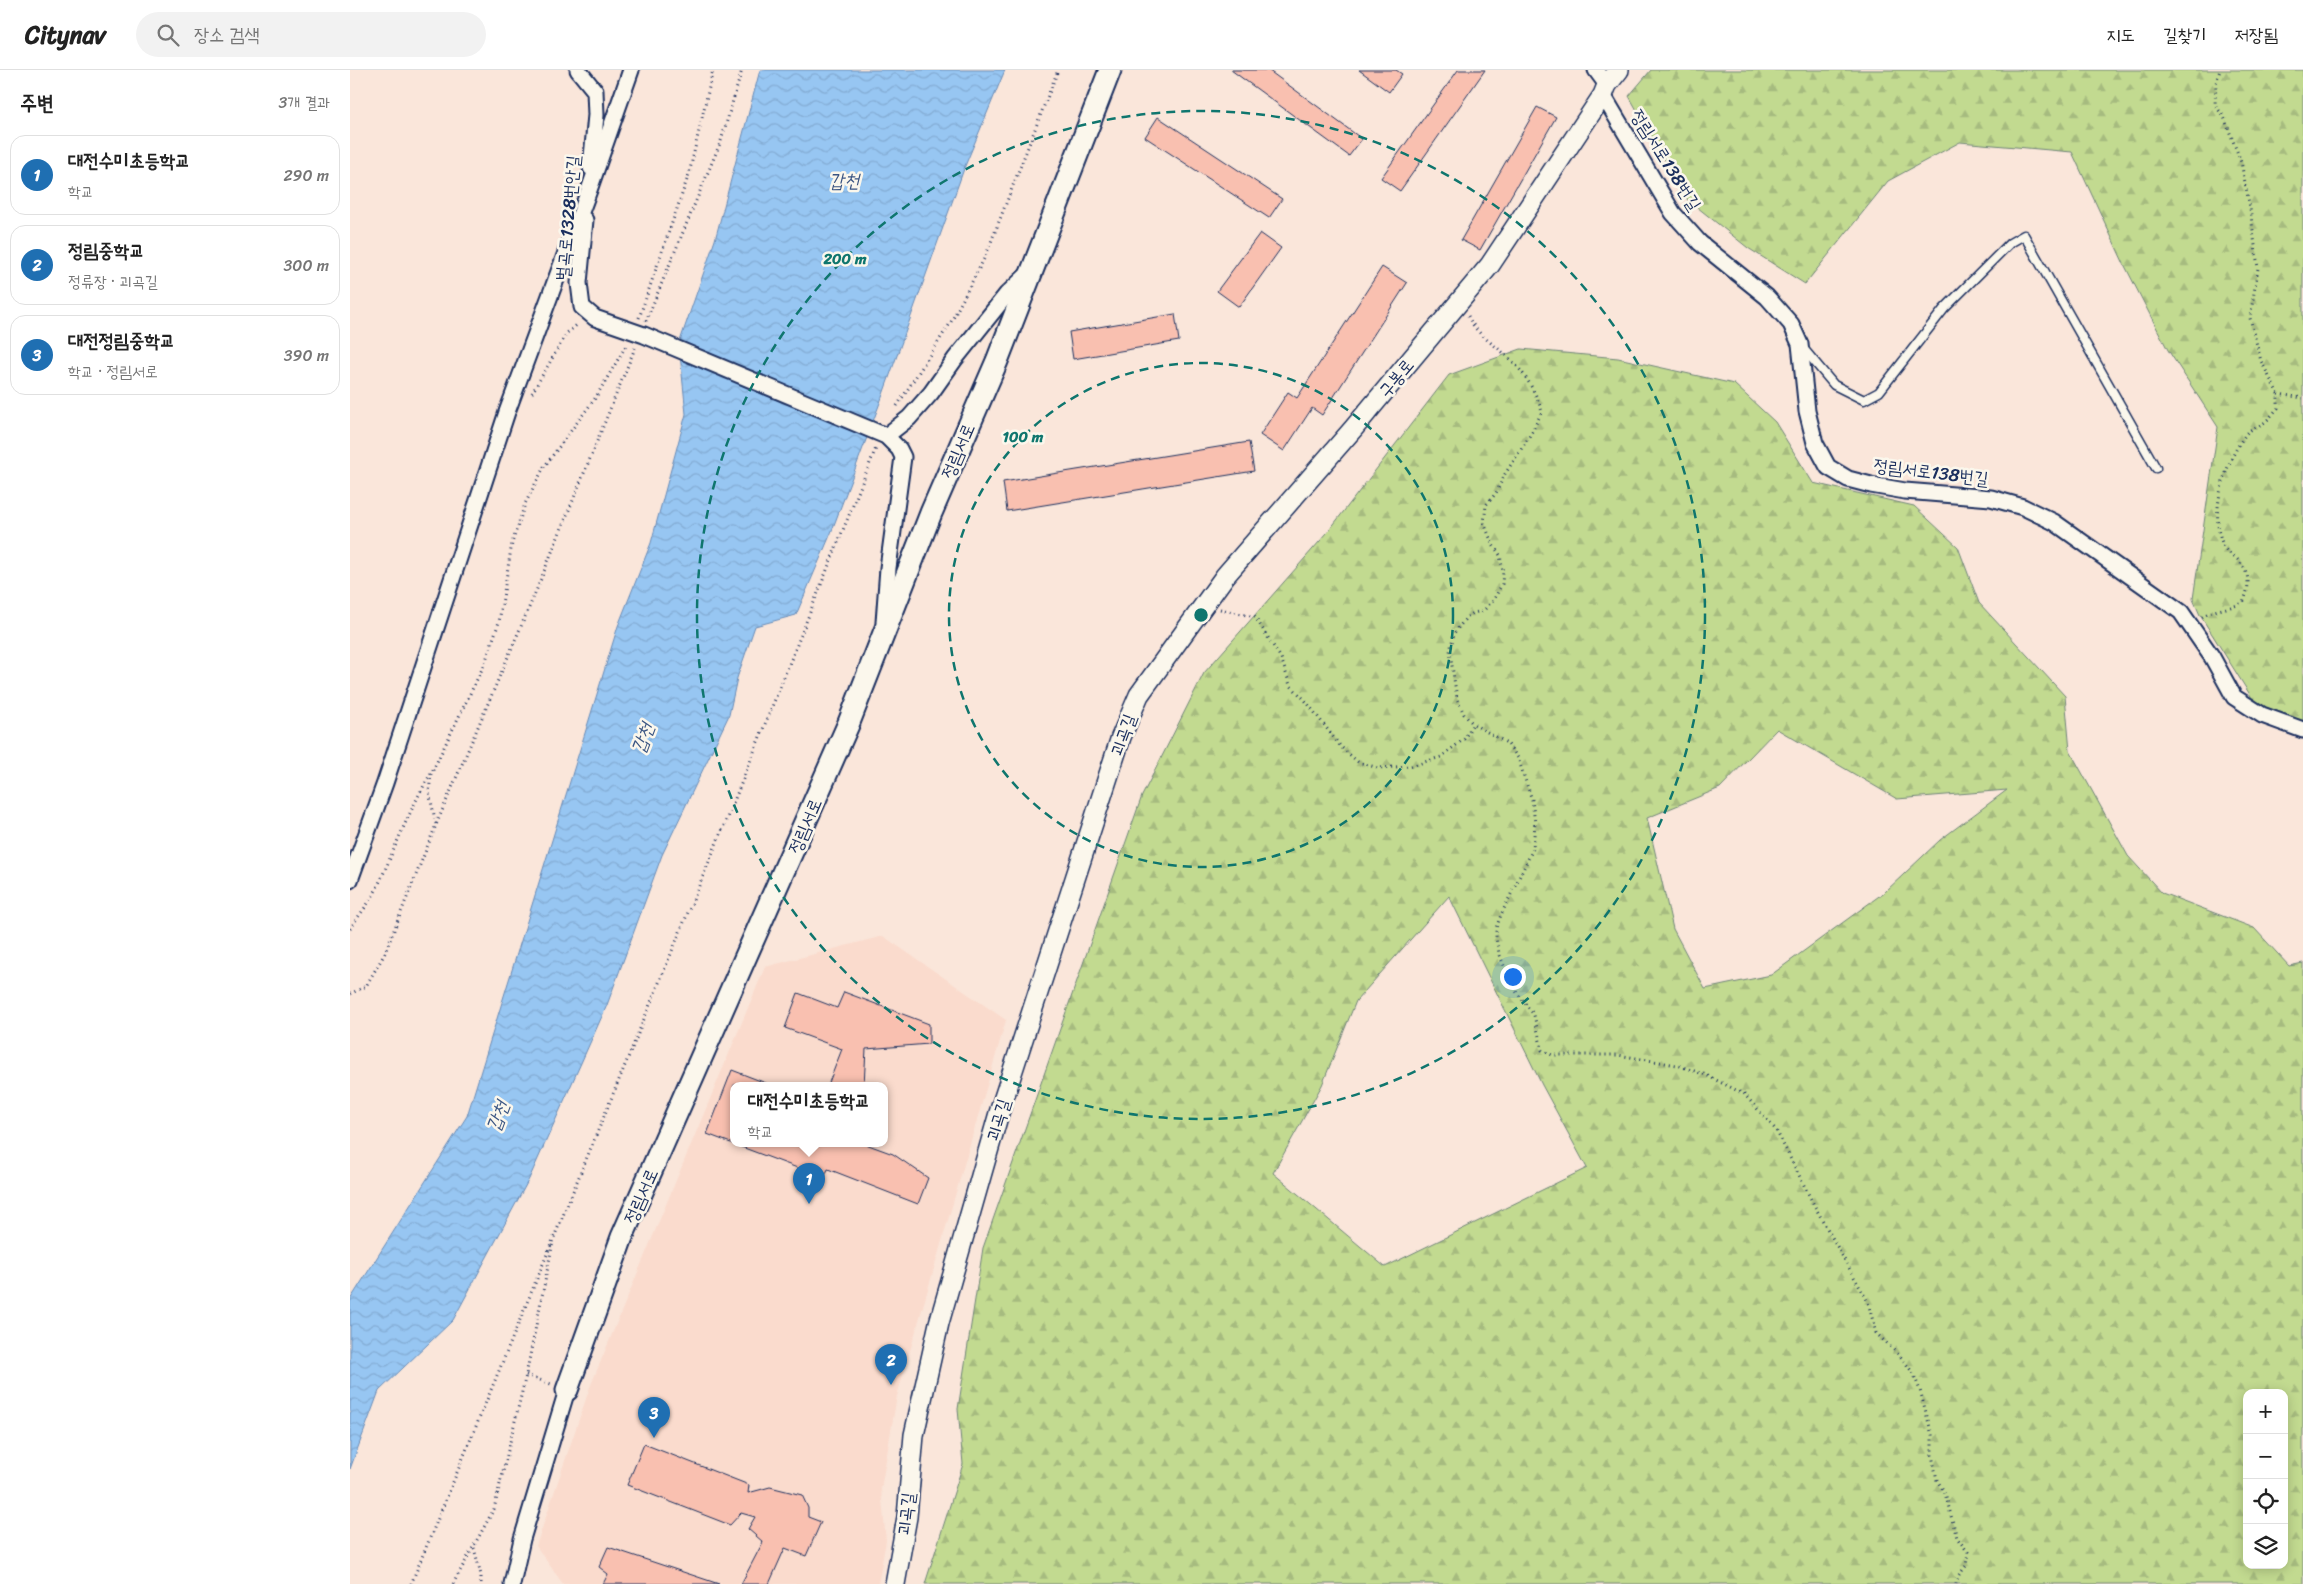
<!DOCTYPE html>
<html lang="ko">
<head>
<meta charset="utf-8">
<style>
  body { margin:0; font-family:Sriracha,"Poor Story",sans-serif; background:#f2f2f2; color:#222 }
  .controls { position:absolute; right:15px; bottom:15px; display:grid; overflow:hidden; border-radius:10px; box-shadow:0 2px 12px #0003 }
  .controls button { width:45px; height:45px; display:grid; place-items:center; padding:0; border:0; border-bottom:1px solid #e0e0e0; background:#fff; color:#222; font:25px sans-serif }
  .you { position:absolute; left:1162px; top:906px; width:18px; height:18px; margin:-12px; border:4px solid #fff; border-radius:50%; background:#1a73e8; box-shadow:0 0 0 8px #1a73e833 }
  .badge { display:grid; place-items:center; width:32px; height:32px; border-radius:50%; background:#1f6fb2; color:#fff; font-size:16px; font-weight:700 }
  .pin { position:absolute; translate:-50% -41px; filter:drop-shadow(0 1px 2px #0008) }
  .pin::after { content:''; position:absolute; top:26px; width:18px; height:15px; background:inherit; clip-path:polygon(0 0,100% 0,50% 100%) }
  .popup { position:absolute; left:380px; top:1012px; width:158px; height:65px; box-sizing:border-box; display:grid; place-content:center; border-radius:10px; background:#fff; filter:drop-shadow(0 1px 4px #0005); font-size:16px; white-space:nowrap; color:#767676 }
  .popup b { font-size:19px; color:#222 }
  .popup::after { content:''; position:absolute; left:50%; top:100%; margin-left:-10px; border:10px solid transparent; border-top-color:#fff }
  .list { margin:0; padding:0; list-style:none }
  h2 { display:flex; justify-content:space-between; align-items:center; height:65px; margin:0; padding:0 20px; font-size:21px }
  h2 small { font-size:16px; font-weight:400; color:#767676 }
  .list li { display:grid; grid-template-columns:32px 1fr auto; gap:15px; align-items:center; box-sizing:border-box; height:80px; margin:0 10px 10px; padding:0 10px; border:1px solid #e0e0e0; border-radius:15px }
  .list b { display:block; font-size:19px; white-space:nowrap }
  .list p { margin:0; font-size:16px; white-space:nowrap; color:#767676 }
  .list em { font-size:16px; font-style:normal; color:#767676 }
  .icon { flex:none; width:28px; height:28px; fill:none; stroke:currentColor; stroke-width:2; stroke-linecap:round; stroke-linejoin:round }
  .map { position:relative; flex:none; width:1953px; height:1514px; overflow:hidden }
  header { display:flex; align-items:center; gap:30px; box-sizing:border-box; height:70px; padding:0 25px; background:#fff; border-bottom:1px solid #e0e0e0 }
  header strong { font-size:24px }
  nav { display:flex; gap:28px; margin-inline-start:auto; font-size:18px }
  .search { width:350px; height:45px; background:#f2f2f2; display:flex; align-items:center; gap:12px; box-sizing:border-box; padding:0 18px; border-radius:28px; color:#767676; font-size:19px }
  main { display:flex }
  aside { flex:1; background:#fff }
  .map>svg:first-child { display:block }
  .built { fill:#fadbcd; fill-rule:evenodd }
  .forest { fill:url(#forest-firs); stroke:#6e8477; fill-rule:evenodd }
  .water { fill:url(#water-waves); stroke:#658ab7 }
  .building { fill:#f9c0b0; stroke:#1b2f5e }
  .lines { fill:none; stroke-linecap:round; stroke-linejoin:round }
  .service-casing { stroke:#1b2f5e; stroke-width:11 }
  .minor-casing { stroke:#1b2f5e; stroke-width:19 }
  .tertiary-casing { stroke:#1b2f5e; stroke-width:22 }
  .secondary-casing { stroke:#1b2f5e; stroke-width:25 }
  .path { stroke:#1b2f5e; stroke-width:3; stroke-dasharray:1 4; stroke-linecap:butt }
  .service { stroke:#fbf7ec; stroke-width:8 }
  .minor { stroke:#fbf7ec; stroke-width:15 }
  .tertiary { stroke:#fbf7ec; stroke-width:19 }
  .secondary { stroke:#fbf7ec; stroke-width:21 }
  .ring { fill:none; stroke:#0f766e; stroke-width:2.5; stroke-dasharray:9 6 }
  .labels { text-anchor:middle; stroke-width:5; stroke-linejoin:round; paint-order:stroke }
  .street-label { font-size:18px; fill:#1b2f5e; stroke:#fbf7ec }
  .water-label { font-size:19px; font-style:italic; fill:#3a5583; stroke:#fbf7ec }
  .centre { fill:#0f766e; stroke:#fbf7ec; stroke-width:2.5 }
  .ring-label { font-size:15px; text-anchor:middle; font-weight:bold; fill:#0f766e; stroke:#fbf7ec; stroke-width:5; stroke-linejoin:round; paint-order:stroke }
</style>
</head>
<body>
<header>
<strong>Citynav</strong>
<div class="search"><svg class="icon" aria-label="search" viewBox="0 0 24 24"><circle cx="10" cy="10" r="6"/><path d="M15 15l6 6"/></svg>장소 검색</div>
<nav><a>지도</a><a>길찾기</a><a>저장됨</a></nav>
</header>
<main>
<aside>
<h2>주변<small>3개 결과</small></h2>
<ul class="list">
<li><span class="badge">1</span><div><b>대전수미초등학교</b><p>학교</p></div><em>290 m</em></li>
<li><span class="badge">2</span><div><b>정림중학교</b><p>정류장 · 괴곡길</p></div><em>300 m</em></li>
<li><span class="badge">3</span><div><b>대전정림중학교</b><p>학교 · 정림서로</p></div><em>390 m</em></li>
</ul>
</aside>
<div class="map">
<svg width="1953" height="1514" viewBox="0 0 1953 1514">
  <defs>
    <pattern id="forest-firs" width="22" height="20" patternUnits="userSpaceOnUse" patternTransform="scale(1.25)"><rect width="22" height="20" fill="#c2da90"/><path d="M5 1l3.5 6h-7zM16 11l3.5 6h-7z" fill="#a6bb7f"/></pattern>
    <pattern id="water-waves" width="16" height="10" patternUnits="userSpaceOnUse" patternTransform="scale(1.25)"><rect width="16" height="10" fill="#97c6f2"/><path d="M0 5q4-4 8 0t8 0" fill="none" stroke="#82aad2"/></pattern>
  </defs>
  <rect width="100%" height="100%" fill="#fae6da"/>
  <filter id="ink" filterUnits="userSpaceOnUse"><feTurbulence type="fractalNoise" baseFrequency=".02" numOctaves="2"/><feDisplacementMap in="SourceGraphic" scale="10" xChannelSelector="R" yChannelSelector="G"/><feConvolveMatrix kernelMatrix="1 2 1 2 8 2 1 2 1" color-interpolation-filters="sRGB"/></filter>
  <g filter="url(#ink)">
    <path class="built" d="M 533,866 L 656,950 L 547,1326 L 531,1419 L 536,1471 L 528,1514 L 213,1514 L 186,1476 L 240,1317 L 415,897 ZM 384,1015 L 534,1015 L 534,1073 L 384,1073 Z"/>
    <g class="forest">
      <polygon points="1301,0 1953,0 1953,661 1909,639 1850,545 1843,529 1868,357 1818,280 1774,194 1722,82 1610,72 1538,111 1455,214 1398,178 1337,129 1279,26"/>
      <path d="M 1171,279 L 1268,288 L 1384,314 L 1425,352 L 1463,413 L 1564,436 L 1608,477 L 1629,533 L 1715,626 L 1720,681 L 1778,786 L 1812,823 L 1904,858 L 1939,896 L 1953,893 L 1953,1514 L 575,1514 L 613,1394 L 608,1339 L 633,1178 L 792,726 L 854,603 L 977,463 L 1099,305 ZM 1427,659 L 1547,729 L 1657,720 L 1590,770 L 1536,821 L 1421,905 L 1355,919 L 1323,859 L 1297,748 L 1370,718 ZM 1099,826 L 1192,1015 L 1237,1098 L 1035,1197 L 923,1103 L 972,1015 L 1006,931 ZM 1897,1323 L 1934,1323 L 1934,1495 L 1897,1495 Z"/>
    </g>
    <polygon class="water" points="410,0 655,0 615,96 531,330 481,463 446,545 405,556 387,608 379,645 312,785 257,935 179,1109 103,1250 29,1321 0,1399 0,1230 117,1046 268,556 301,473 336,344 329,274 365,170"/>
    <g class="building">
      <polygon points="881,0 918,0 1012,69 999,86"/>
      <polygon points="1009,0 1046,0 1052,4 1039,22"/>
      <polygon points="1108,0 1135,0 1050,121 1031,108"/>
      <polygon points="1187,37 1206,47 1130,180 1111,170"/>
      <polygon points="808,47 932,129 919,148 795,67"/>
      <polygon points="910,163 931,178 889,237 867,221"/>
      <polygon points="1032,197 1057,213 972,345 962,338 934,381 910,365 938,322 947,328"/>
      <polygon points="825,244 829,271 723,289 719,262"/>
      <polygon points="899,372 904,401 657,441 653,412"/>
      <polygon points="494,922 579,954 579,974 516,979 514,1015 478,1015 492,979 435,958 448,923 487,938"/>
      <polygon points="382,1000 421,1015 384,1015 384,1073 513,1073 543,1084 578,1108 568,1134 478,1099 474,1108 357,1064"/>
      <polygon points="294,1374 399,1415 398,1423 420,1417 452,1425 458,1438 458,1447 471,1452 456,1486 435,1478 419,1514 391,1514 413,1472 398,1459 405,1447 391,1443 380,1455 277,1415"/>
      <polygon points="258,1477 369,1514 253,1514 258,1504 249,1497"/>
    </g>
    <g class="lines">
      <defs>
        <polyline id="service" points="1453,278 1484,315 1514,330 1529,322 1594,239 1660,173 1674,165 1806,398"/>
        <g id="minor">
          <polyline points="228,0 245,21 246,45 241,98"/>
          <polyline points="1246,0 1257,15"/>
          <polyline points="1253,25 1323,143 1350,173 1417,227 1441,254 1450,274 1457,341 1465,373 1478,397 1498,409 1521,415 1555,421 1641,428 1673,437 1704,452 1831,542 1862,587 1884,627 1912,645 1953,660"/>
          <polyline points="235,150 229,213 232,237 245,248 294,265 536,366 549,379 553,387 538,498 534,552"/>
          <polyline points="536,366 559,348 581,323 605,289 657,224 679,203"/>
          <polyline points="0,810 35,713 157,342 238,123 281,0"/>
          <polyline points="162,1514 172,1469 217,1320"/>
        </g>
        <polyline id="tertiary" points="545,1514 557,1447 564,1365 589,1253 649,1043 771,667 789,625 875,506 1003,359 1140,195 1253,25 1257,15 1269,0"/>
        <polyline id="secondary" points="217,1320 272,1167 498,655 581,443 647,291 760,0"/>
      </defs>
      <use href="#service" class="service-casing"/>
      <use href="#minor" class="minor-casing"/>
      <use href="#tertiary" class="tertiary-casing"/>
      <use href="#secondary" class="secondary-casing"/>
      <g class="path">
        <path d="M 1118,246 C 1127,265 1141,272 1156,285 C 1173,300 1186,321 1192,342 L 1179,367 L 1155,404 L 1146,423 L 1136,435 L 1134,453 L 1143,475 L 1150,485 L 1153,502 L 1152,514 L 1143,531 L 1133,541 L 1123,543 L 1116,548 L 1104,563 L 1100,582 L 1107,629 L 1114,644 L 1123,654 L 1157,673 L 1168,688 L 1182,730 L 1185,753 L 1183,779 L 1151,845 L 1146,858 L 1146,868 L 1149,883 L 1162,916 L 1184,945 L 1192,980 L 1202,985 L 1268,985 L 1327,995 L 1356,1005 L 1394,1024 L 1426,1060 L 1464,1135 L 1518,1232 L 1526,1263 L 1550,1286 L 1563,1303 L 1570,1320 L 1582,1365 L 1582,1385 L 1587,1410 L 1595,1423 L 1607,1468 L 1618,1482 L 1616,1496 L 1608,1506 L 1606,1514"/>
        <polyline points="289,248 339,104 363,0"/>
        <polyline points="296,251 371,71 392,0"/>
        <polyline points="182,323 217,263 228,254"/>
        <polyline points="1928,324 1953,328"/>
        <polyline points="547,336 601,252 636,185 708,0"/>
        <polyline points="870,539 905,547 931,588 940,615 955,630 991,677 1008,692 1028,698 1061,696 1091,687 1114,669 1123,654"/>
        <path d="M 1852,547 C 1863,539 1879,539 1893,533 C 1900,516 1901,503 1887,489 C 1883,485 1878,483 1875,479 C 1857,446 1875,392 1896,364 C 1901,358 1910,356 1915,352 C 1920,348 1924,342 1928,338 L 1928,324 L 1911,291 L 1900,248 L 1908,198 L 1900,138 L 1891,92 L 1874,47 L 1865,35 L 1866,13 L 1870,0"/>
        <polyline points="86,754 79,722 81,704 135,593 149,552 162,473 175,434 194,397 246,327 277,274"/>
        <path d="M 0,859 C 8,846 19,834 26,820 C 44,781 58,742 80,705"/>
        <polyline points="0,924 16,916 34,885 86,755 184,526 285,278"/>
        <polyline points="176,1305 201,1314"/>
        <polyline points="124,1478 131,1505 131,1514"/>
        <polyline points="61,1514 391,714 526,378"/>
        <polyline points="103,1514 144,1439 176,1305 203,1172"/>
      </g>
      <use href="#service" class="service"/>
      <use href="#minor" class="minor"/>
      <use href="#tertiary" class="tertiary"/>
      <use href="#secondary" class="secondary"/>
    </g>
  </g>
  <g class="ring">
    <circle cx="851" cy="545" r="252"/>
    <circle cx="851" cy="545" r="504"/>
  </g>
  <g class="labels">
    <g class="street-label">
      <text transform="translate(1316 90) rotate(58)" y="6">정림서로138번길</text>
      <text transform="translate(218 148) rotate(-85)" y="6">벌곡로1328번안길</text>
      <text transform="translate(1046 308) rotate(-50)" y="6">구봉로</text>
      <text transform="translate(608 381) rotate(-67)" y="6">정림서로</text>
      <text transform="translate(1581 402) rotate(7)" y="6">정림서로138번길</text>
      <text transform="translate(773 665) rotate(-70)" y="6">괴곡길</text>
      <text transform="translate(455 756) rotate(-67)" y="6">정림서로</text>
      <text transform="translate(648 1050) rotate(-73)" y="6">괴곡길</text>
      <text transform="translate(291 1126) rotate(-66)" y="6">정림서로</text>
      <text transform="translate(556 1444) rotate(-83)" y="6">괴곡길</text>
    </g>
    <g class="water-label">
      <text x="494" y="117">갑천</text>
      <text transform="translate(292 668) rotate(-69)" y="7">갑천</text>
      <text transform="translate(147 1046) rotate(-69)" y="7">갑천</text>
    </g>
  </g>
  <circle cx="851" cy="545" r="8" class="centre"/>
  <g class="ring-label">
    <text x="495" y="194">200 m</text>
    <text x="673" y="372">100 m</text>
  </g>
</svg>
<div class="controls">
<button>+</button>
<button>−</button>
<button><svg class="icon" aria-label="locate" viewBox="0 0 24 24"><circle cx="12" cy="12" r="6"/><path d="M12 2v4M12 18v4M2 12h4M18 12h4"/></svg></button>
<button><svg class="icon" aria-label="layers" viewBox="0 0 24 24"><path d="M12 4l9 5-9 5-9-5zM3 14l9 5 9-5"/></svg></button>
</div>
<div class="you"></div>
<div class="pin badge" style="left:459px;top:1134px">1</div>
<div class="popup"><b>대전수미초등학교</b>학교</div>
<div class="pin badge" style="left:541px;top:1315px">2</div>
<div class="pin badge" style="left:304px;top:1368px">3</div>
</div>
</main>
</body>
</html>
